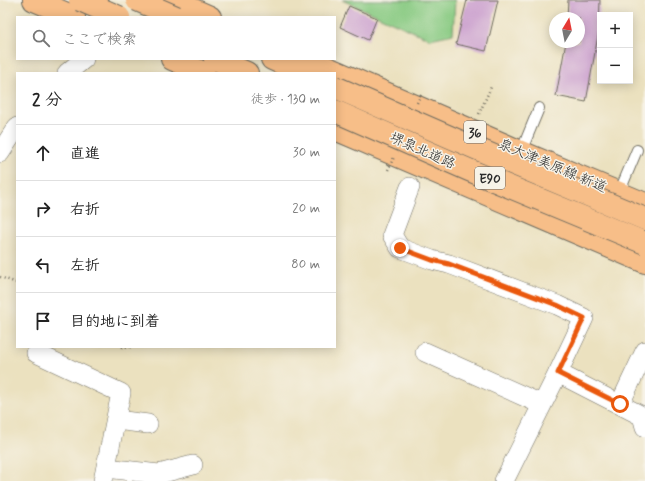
<!DOCTYPE html>
<html lang="ja">
<head>
<meta charset="utf-8">
<style>
  body { margin:0; font-family:Mynerve,"Klee One",sans-serif; background:#f6f6f6; color:#222 }
  .controls { position:absolute; right:12px; top:12px; display:grid; overflow:hidden; border-radius:0px; box-shadow:0 2px 10px #0003 }
  .controls button { width:36px; height:36px; display:grid; place-items:center; padding:0; border:0; border-bottom:1px solid #e0e0e0; background:#fff; color:#222; font:20px sans-serif }
  .compass { position:absolute; left:549px; top:12px; width:36px; height:36px; border-radius:50%; background:#fff; box-shadow:0 2px 10px #0003; rotate:10deg }
  .stop { position:absolute; width:12px; height:12px; margin:-9px; border:3px solid #ea580c; border-radius:50%; background:#fff }
  .stop.end { background:#ea580c; border-color:#fff; box-shadow:0 1px 4px #0008 }
  .list { margin:0; padding:0; list-style:none }
  h2 { display:flex; justify-content:space-between; align-items:center; height:52px; margin:0; padding:0 16px; font-size:17px }
  h2 small { font-size:13px; font-weight:400; color:#767676 }
  .list li { display:grid; grid-template-columns:26px 1fr auto; gap:12px; align-items:center; box-sizing:border-box; height:56px; padding:0 16px; border-top:1px solid #e0e0e0 }
  .list b { display:block; font-size:15px; white-space:nowrap }
  .list em { font-size:13px; font-style:normal; color:#767676 }
  .icon { flex:none; width:22px; height:22px; fill:none; stroke:currentColor; stroke-width:2; stroke-linecap:round; stroke-linejoin:round }
  .map { position:relative; flex:none; width:645px; height:481px; overflow:hidden }
  .search { position:absolute; background:#fff; box-shadow:0 2px 10px #0003; left:16px; top:16px; width:320px; height:44px; display:flex; align-items:center; gap:10px; box-sizing:border-box; padding:0 14px; border-radius:0px; color:#767676; font-size:15px }
  .panel { position:absolute; background:#fff; box-shadow:0 2px 10px #0003; left:16px; top:72px; width:320px; height:276px; border-radius:0px }
  .map>svg:first-child { display:block }
  .green { fill:#88ca82; stroke:#5a7a56 }
  .building { fill:#cea5d0 }
  .lines { fill:none; stroke-linecap:round; stroke-linejoin:round }
  .service-casing { stroke:#6e6b5f; stroke-width:12 }
  .minor-casing { stroke:#6e6b5f; stroke-width:20 }
  .primary-casing { stroke:#6e6b5f; stroke-width:24 }
  .trunk-casing { stroke:#6e6b5f; stroke-width:24 }
  .path { stroke:#6e6b5f; stroke-width:2.5; stroke-dasharray:1 3; stroke-linecap:butt }
  .service { stroke:#fff; stroke-width:10 }
  .minor { stroke:#fff; stroke-width:19 }
  .primary { stroke:#f7be88; stroke-width:22 }
  .trunk { stroke:#f7be88; stroke-width:22 }
  .trunk-bridge-casing { stroke:#6e6b5f; stroke-width:24; stroke-linecap:butt }
  .path-bridge { stroke:#6e6b5f; stroke-width:2.5; stroke-dasharray:1 3; stroke-linecap:butt }
  .trunk-bridge { stroke:#f7be88; stroke-width:22 }
  .route { stroke:#ea580c; stroke-width:5 }
  .labels { text-anchor:middle; stroke-width:3; stroke-linejoin:round; paint-order:stroke }
  .shield { fill:#f7f3e8; stroke:#686764; stroke-width:1 }
  .shield-label { font-size:13px; font-weight:bold; fill:#2b2b2b }
  .street-label { font-size:14px; fill:#2b2b2b; stroke:#f7f3e8 }
</style>
</head>
<body>
<div class="map">
<svg width="645" height="481" viewBox="0 0 645 481">
  <rect width="100%" height="100%" fill="#f7f3e8"/>
  <filter id="ink" filterUnits="userSpaceOnUse"><feTurbulence type="fractalNoise" baseFrequency=".025" numOctaves="2"/><feDisplacementMap in="SourceGraphic" scale="8" xChannelSelector="R" yChannelSelector="G"/><feConvolveMatrix kernelMatrix="1 2 1 2 8 2 1 2 1" color-interpolation-filters="sRGB"/></filter>
  <filter id="wash" filterUnits="userSpaceOnUse"><feTurbulence type="fractalNoise" baseFrequency=".012" numOctaves="4" result="noise"/><feDisplacementMap in="SourceGraphic" scale="16" xChannelSelector="R" yChannelSelector="G"/><feGaussianBlur stdDeviation="0.9" result="paint"/><feColorMatrix in="noise" values="0 0 0 0 0 0 0 0 0 0 0 0 0 0 0 0 0 1.4 0 .05"/><feComposite in="paint" operator="in"/></filter>
  <g filter="url(#wash)">
    <rect width="100%" height="100%" fill="#ebe1bf"/>
    <polygon class="green" points="342,0 455,0 453,34 430,39"/>
    <g id="blocks">
      <g class="building">
        <polygon points="467,0 498,0 486,51 456,44"/>
        <polygon points="568,0 600,0 599,30 586,102 556,96 566,42 579,42 579,18 567,18"/>
        <polygon points="349,6 377,18 368,40 340,27"/>
      </g>
    </g>
  </g>
  <g filter="url(#ink)">
    <use href="#blocks" fill-opacity="0" stroke="#6e6b5f" stroke-width="1"/>
    <g class="lines">
      <defs>
        <g id="service">
          <polyline points="521,152 539,108"/>
          <polyline points="619,193 637,150"/>
        </g>
        <g id="minor">
          <polyline points="67,73 84,59"/>
          <polyline points="0,153 17,127"/>
          <polyline points="410,187 392,235 400,248 432,260 449,264 557,305 584,318 558,373 642,416 645,427"/>
          <polyline points="425,352 541,404"/>
          <polyline points="36,353 121,393 103,481"/>
          <polyline points="620,404 645,351"/>
          <polyline points="116,420 148,424"/>
          <polyline points="106,468 159,474 193,465"/>
          <polyline points="504,481 558,373"/>
        </g>
        <g id="primary">
          <polyline points="34,0 74,17"/>
          <polyline points="171,0 210,17"/>
          <polyline points="172,59 204,73"/>
          <polyline points="307,59 521,152 645,204"/>
          <polyline points="335,129 645,262"/>
        </g>
        <g id="trunk">
          <polyline points="215,59 247,73"/>
          <polyline points="272,59 304,73"/>
        </g>
      </defs>
      <use href="#service" class="service-casing"/>
      <use href="#minor" class="minor-casing"/>
      <use href="#primary" class="primary-casing"/>
      <use href="#trunk" class="trunk-casing"/>
      <g class="path">
        <polyline points="479,114 491,87"/>
        <polyline points="0,277 17,283"/>
        <polyline points="122,347 124,348 133,347"/>
      </g>
      <use href="#service" class="service"/>
      <use href="#minor" class="minor"/>
      <use href="#primary" class="primary"/>
      <use href="#trunk" class="trunk"/>
      <defs>
        <g id="trunk-bridge">
          <polyline points="80,0 119,17"/>
          <polyline points="137,0 176,17"/>
          <polyline points="335,87 475,148 645,219"/>
          <polyline points="335,111 469,170 645,243"/>
        </g>
      </defs>
      <use href="#trunk-bridge" class="trunk-bridge-casing"/>
      <g class="path-bridge">
        <polyline points="417,103 421,94"/>
        <polyline points="388,170 394,157"/>
      </g>
      <use href="#trunk-bridge" class="trunk-bridge"/>
    </g>
  </g>
  <g class="lines" filter="url(#ink)">
    <polyline class="route" points="400,248 432,260 449,264 557,305 584,318 558,373 620,404"/>
  </g>
  <g class="labels">
    <g class="shield">
      <rect x="464" y="121" width="22" height="22" rx="3"/>
      <rect x="475" y="167" width="30" height="22" rx="3"/>
    </g>
    <g class="shield-label">
      <text x="475" y="137">36</text>
      <text x="490" y="183">E90</text>
    </g>
    <g class="street-label">
      <text transform="translate(423 150) rotate(24)" y="5">堺泉北道路</text>
      <text transform="translate(553 165) rotate(23)" y="5">泉大津美原線 新道</text>
    </g>
  </g>
</svg>
<div class="controls">
<button>+</button>
<button>−</button>
</div>
<svg class="compass" viewBox="-18 -18 36 36"><path d="M0-13l5 13h-10z" fill="#e53935"/><path d="M0 13l5-13h-10z" fill="#767676"/></svg>
<div class="stop" style="left:620px;top:404px"></div>
<div class="stop end" style="left:400px;top:248px"></div>
<div class="search"><svg class="icon" aria-label="search" viewBox="0 0 24 24"><circle cx="10" cy="10" r="6"/><path d="M15 15l6 6"/></svg>ここで検索</div>
<section class="panel">
<h2>2 分<small>徒歩 · 130 m</small></h2>
<ul class="list">
<li><svg class="icon" aria-label="ahead" viewBox="0 0 24 24"><path d="M12 20V5M6 11l6-6 6 6"/></svg><div><b>直進</b></div><em>30 m</em></li>
<li><svg class="icon" aria-label="right" viewBox="0 0 24 24"><path d="M7 20v-9h11M14 6l5 5-5 5"/></svg><div><b>右折</b></div><em>20 m</em></li>
<li><svg class="icon" aria-label="left" viewBox="0 0 24 24"><path d="M17 20v-9H6M10 6l-5 5 5 5"/></svg><div><b>左折</b></div><em>80 m</em></li>
<li><svg class="icon" aria-label="arrive" viewBox="0 0 24 24"><path d="M6 21V4h12l-3 4 3 4H6"/></svg><div><b>目的地に到着</b></div></li>
</ul>
</section>
</div>
</body>
</html>
